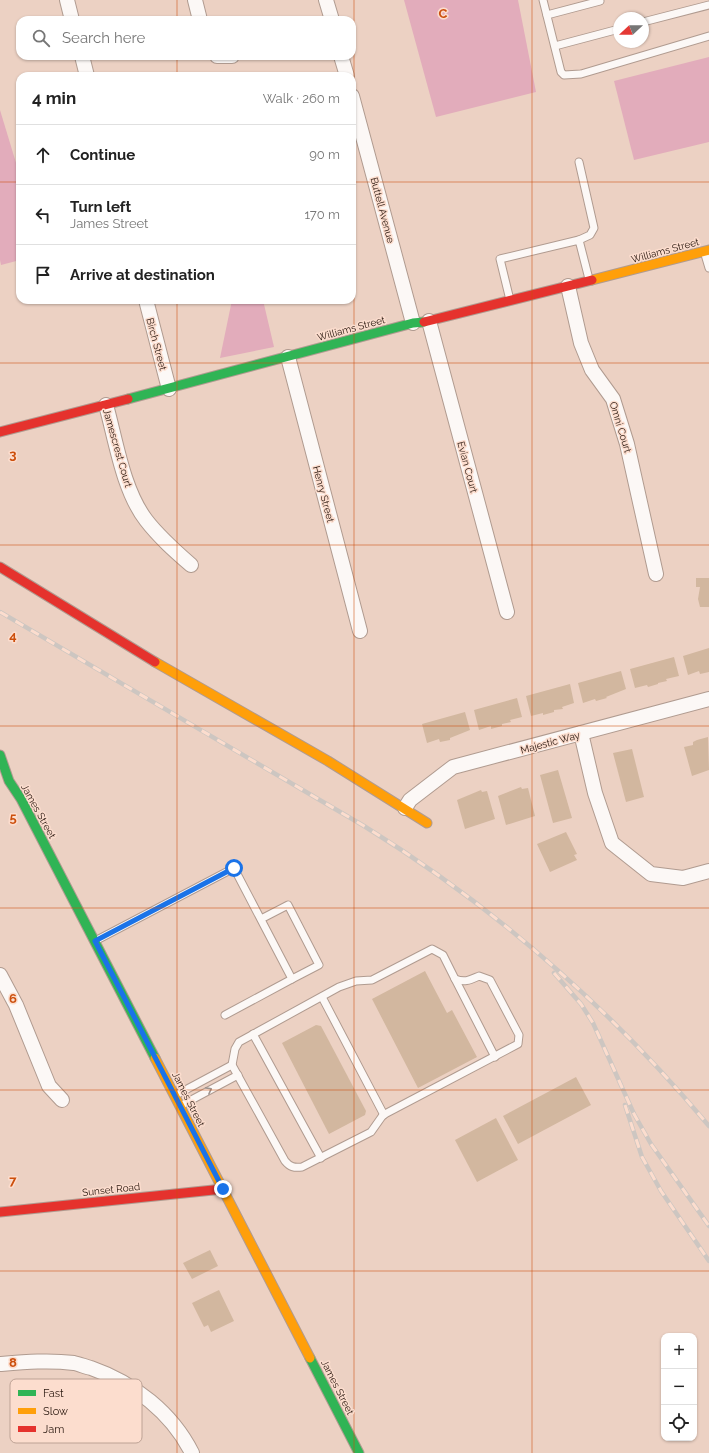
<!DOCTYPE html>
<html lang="en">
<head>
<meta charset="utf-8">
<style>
  body { margin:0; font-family:Raleway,sans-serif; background:#f6f6f6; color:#222 }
  .controls { position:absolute; right:12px; bottom:12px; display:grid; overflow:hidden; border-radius:8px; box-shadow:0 1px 3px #0004 }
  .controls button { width:36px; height:36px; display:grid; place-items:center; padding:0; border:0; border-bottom:1px solid #e0e0e0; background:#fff; color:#222; font:20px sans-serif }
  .compass { position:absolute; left:613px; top:12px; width:36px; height:36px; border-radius:50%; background:#fff; box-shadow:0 1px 3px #0004; rotate:248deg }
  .stop { position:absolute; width:12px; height:12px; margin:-9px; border:3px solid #1a73e8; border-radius:50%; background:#fff }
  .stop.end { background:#1a73e8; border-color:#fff; box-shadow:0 1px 4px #0008 }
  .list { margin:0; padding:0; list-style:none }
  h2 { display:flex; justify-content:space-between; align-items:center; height:52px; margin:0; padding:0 16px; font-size:17px }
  h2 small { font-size:13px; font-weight:400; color:#767676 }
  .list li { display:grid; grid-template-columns:26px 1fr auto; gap:12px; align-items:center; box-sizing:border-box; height:60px; padding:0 16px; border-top:1px solid #e0e0e0 }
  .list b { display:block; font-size:15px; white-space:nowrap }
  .list p { margin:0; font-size:13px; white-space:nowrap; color:#767676 }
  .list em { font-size:13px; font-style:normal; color:#767676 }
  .icon { flex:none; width:22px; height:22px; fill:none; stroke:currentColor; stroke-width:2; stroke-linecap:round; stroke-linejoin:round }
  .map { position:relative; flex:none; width:709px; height:1453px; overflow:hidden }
  .search { position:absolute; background:#fff; box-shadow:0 1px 3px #0004; left:16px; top:16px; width:340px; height:44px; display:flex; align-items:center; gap:10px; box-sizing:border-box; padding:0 14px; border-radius:12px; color:#767676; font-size:15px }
  .panel { position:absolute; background:#fff; box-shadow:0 1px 3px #0004; left:16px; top:72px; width:340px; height:232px; border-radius:12px }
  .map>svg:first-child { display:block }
  .green { fill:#e2acbb }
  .building { fill:#d2b79f }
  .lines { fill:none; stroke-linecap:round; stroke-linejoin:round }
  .lane-casing { stroke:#b09b90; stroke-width:9 }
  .street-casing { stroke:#b09b90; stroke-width:16 }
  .fast-casing { stroke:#b09b90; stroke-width:11 }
  .slow-casing { stroke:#b09b90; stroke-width:11 }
  .jam-casing { stroke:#b09b90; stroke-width:11 }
  .lane { stroke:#fcf8f6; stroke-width:7 }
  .street { stroke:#fcf8f6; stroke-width:14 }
  .fast { stroke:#30b455; stroke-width:9 }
  .slow { stroke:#ff9f0a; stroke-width:9 }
  .jam { stroke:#e5322d; stroke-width:9 }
  .rail-casing { stroke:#cdc6c1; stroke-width:4.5 }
  .rail { stroke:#fcddce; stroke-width:3; stroke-dasharray:9; stroke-linecap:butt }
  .oneway { stroke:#9e938e }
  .route { stroke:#1a73e8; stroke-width:5 }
  .grid { fill:none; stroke:#cc4f0c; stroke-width:1; stroke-opacity:0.55 }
  .labels { text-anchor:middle; stroke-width:3; stroke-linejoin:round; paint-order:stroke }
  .street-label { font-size:10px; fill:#2a180f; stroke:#fcddce }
  .key { fill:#fcddce; stroke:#bda295; stroke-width:1 }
  .key-label { font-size:11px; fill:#2a180f }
  .grid-label { font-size:13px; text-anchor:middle; font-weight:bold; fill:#cc4f0c; stroke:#fcddce; stroke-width:3; stroke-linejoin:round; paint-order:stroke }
</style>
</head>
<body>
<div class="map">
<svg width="709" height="1453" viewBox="0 0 709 1453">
  <rect width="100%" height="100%" fill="#ecd1c3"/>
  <g class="green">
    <polygon points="404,0 518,0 536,92 436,117"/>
    <polygon points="709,57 709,142 634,160 614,81"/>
    <polygon points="0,110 20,176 20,260 1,265 0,260"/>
    <polygon points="232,300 263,300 274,347 220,358"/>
  </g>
  <g class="building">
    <polygon points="696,578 709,578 709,607 700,607 698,599 700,587 696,587"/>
    <polygon points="709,648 709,672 700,674 699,671 688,675 683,656"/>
    <polygon points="674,657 679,676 666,679 667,681 658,683 658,684 648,687 647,685 635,688 630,669"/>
    <polygon points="621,671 626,689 606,697 607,698 596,701 595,699 583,703 578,683"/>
    <polygon points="570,684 574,703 562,707 563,709 554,710 554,712 543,715 543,713 531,716 526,696"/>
    <polygon points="517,698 522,717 510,720 511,722 502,724 502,726 491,729 491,726 479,730 474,710"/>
    <polygon points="465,712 470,730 450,738 450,740 440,742 439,739 427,743 422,724"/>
    <polygon points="708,737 709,770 692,776 684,747 693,745 693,742 697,740"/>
    <polygon points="632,749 644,797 626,802 613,753"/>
    <polygon points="558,770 572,818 553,823 540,775"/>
    <polygon points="521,787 522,789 528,788 535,816 506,825 498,796"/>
    <polygon points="481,790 482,792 487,791 495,819 465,829 457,800"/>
    <polygon points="566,832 577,854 574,855 577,860 550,872 537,844"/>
    <polygon points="425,971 447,1013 452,1010 477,1057 418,1088 372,999"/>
    <polygon points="316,1025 321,1026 366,1111 365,1115 329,1134 282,1043"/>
    <polygon points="576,1077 591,1105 518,1144 503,1116"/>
    <polygon points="496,1118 518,1160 477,1182 455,1140"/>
    <polygon points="210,1250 218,1266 192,1279 183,1263"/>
    <polygon points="219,1290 234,1321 211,1332 208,1325 204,1327 192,1303"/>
  </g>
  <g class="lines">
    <defs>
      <g id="lane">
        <polyline points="543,0 561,72 564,75 581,74 709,36"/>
        <polyline points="547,15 600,1"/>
        <polyline points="643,22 709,5"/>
        <polyline points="555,46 619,29"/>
        <polyline points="579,162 594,228 590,235 579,240"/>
        <polyline points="704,251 709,268"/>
        <polyline points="510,300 500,259 579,240 589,279"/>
        <polyline points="95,941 234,868 292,979 319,965 288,905 261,919"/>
        <path d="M 432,949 L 443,955 L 455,979 C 465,983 470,980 479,976 L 490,980 L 519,1035 L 518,1044 L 383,1115 L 371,1132 L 302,1167 C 294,1168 290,1167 285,1161 L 232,1065 L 235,1049 L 239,1042 L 339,987 L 356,981 L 372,980 Z"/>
        <polyline points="455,979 495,1057"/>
        <polyline points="322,997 384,1115"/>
        <polyline points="225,1015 292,979"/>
        <polyline points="253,1034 321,1158"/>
        <polyline points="176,1095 232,1065"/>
        <polyline points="180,1106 238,1075"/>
      </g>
      <g id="street">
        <polyline points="67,0 72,20"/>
        <polyline points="195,0 200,20"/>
        <polyline points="326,0 332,20"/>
        <polyline points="82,56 87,76"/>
        <polyline points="217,56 232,56"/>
        <polyline points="341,56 347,76"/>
        <polyline points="352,96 413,323"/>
        <polyline points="568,286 581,343 592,370 613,399 627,444 656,574"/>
        <polyline points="146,300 169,389"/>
        <polyline points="429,321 507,612"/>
        <polyline points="288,357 360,631"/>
        <path d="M 106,405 C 116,441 123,490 146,520 C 159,537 175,551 191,565"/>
        <polyline points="581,733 595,793 612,843 651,874 683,878 709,871"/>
        <polyline points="405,808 410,800 453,767 709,699"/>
        <polyline points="0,975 16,1005 49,1086 62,1100"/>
        <path d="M 0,1364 C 25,1362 49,1360 74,1363 C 79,1364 86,1367 91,1368 C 134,1383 172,1413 192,1453"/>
      </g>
      <g id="fast">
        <polyline points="128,399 413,323 424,322"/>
        <polyline points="0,755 9,781 21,799 155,1058"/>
        <polyline points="310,1358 359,1453"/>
      </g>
      <g id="slow">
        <polyline points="592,280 709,250"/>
        <polyline points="155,662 328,761 427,823"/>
        <polyline points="155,1058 310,1358"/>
      </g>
      <g id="jam">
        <polyline points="424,322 592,280"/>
        <polyline points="0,432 128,399"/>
        <polyline points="0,567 155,662"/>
        <polyline points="0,1212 223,1189"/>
      </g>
    </defs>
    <use href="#lane" class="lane-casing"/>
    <use href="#street" class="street-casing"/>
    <use href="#fast" class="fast-casing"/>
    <use href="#slow" class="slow-casing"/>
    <use href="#jam" class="jam-casing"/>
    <use href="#lane" class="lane"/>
    <use href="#street" class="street"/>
    <use href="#fast" class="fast"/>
    <use href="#slow" class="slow"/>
    <use href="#jam" class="jam"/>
    <defs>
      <g id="rail">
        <path d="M 0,612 L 364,826 C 495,907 611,1009 709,1126"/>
        <polyline points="554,973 581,1004 593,1023 634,1114 651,1144 709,1226"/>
        <polyline points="625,1105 642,1157 661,1191 709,1261"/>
      </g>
    </defs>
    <use href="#rail" class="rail-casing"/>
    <use href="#rail" class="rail"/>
  </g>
  <defs><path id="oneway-chevron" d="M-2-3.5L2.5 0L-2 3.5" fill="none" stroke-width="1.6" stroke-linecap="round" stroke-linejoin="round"/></defs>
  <use class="oneway" href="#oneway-chevron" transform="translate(209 1090) rotate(-28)"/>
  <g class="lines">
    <polyline class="route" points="223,1189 95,941 234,868"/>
  </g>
  <path class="grid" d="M 177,0 L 177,20M 354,0 L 354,1453M 532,0 L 532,1453M 177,56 L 177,76M 0,182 L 20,182M 352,182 L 709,182M 177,300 L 177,1453M 0,363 L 709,363M 0,545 L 709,545M 0,726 L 709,726M 0,908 L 709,908M 0,1090 L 709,1090M 0,1271 L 709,1271"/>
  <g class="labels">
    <g class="street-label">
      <text transform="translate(383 210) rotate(75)" y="4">Buttell Avenue</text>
      <text transform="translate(665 250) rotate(-15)" y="4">Williams Street</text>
      <text transform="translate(351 328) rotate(-15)" y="4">Williams Street</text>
      <text transform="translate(157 344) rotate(75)" y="4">Birch Street</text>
      <text transform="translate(621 427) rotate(73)" y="4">Omni Court</text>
      <text transform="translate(118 448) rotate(74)" y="4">Jamescrest Court</text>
      <text transform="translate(468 467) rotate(75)" y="4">Evian Court</text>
      <text transform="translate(324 494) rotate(75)" y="4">Henry Street</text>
      <text transform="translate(550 742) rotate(-15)" y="4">Majestic Way</text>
      <text transform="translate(39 811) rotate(61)" y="4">James Street</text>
      <text transform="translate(189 1099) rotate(63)" y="4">James Street</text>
      <text transform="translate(111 1189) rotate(-6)" y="4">Sunset Road</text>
      <text transform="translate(338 1387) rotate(63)" y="4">James Street</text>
    </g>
  </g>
  <rect x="10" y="1379" width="132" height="64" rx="6" class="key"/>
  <rect x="18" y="1390" width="18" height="6" fill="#30b455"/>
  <rect x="18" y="1408" width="18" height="6" fill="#ff9f0a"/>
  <rect x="18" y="1426" width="18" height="6" fill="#e5322d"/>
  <g class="key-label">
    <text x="43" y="1397">Fast</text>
    <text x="43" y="1415">Slow</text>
    <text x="43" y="1433">Jam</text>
  </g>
  <g class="grid-label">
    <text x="443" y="18">C</text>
    <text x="13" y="459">3</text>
    <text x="13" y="640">4</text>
    <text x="13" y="822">5</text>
    <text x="13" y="1003">6</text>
    <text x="13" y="1185">7</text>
    <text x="13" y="1367">8</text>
  </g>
</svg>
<div class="controls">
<button>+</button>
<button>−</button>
<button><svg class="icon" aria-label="locate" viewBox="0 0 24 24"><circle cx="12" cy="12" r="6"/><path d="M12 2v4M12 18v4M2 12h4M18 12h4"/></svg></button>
</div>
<svg class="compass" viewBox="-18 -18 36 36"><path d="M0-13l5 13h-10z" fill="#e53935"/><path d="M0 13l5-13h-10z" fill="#767676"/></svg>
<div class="stop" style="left:234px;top:868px"></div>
<div class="stop end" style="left:223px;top:1189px"></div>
<div class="search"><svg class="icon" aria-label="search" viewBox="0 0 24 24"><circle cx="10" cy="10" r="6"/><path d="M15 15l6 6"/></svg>Search here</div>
<section class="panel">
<h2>4 min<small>Walk · 260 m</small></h2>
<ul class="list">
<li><svg class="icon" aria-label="ahead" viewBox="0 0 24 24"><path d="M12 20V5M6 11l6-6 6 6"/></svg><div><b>Continue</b></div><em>90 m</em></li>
<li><svg class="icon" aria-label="left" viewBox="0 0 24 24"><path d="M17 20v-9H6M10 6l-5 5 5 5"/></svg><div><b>Turn left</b><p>James Street</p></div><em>170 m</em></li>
<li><svg class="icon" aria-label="arrive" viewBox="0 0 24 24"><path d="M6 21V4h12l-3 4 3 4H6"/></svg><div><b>Arrive at destination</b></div></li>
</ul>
</section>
</div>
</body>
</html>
